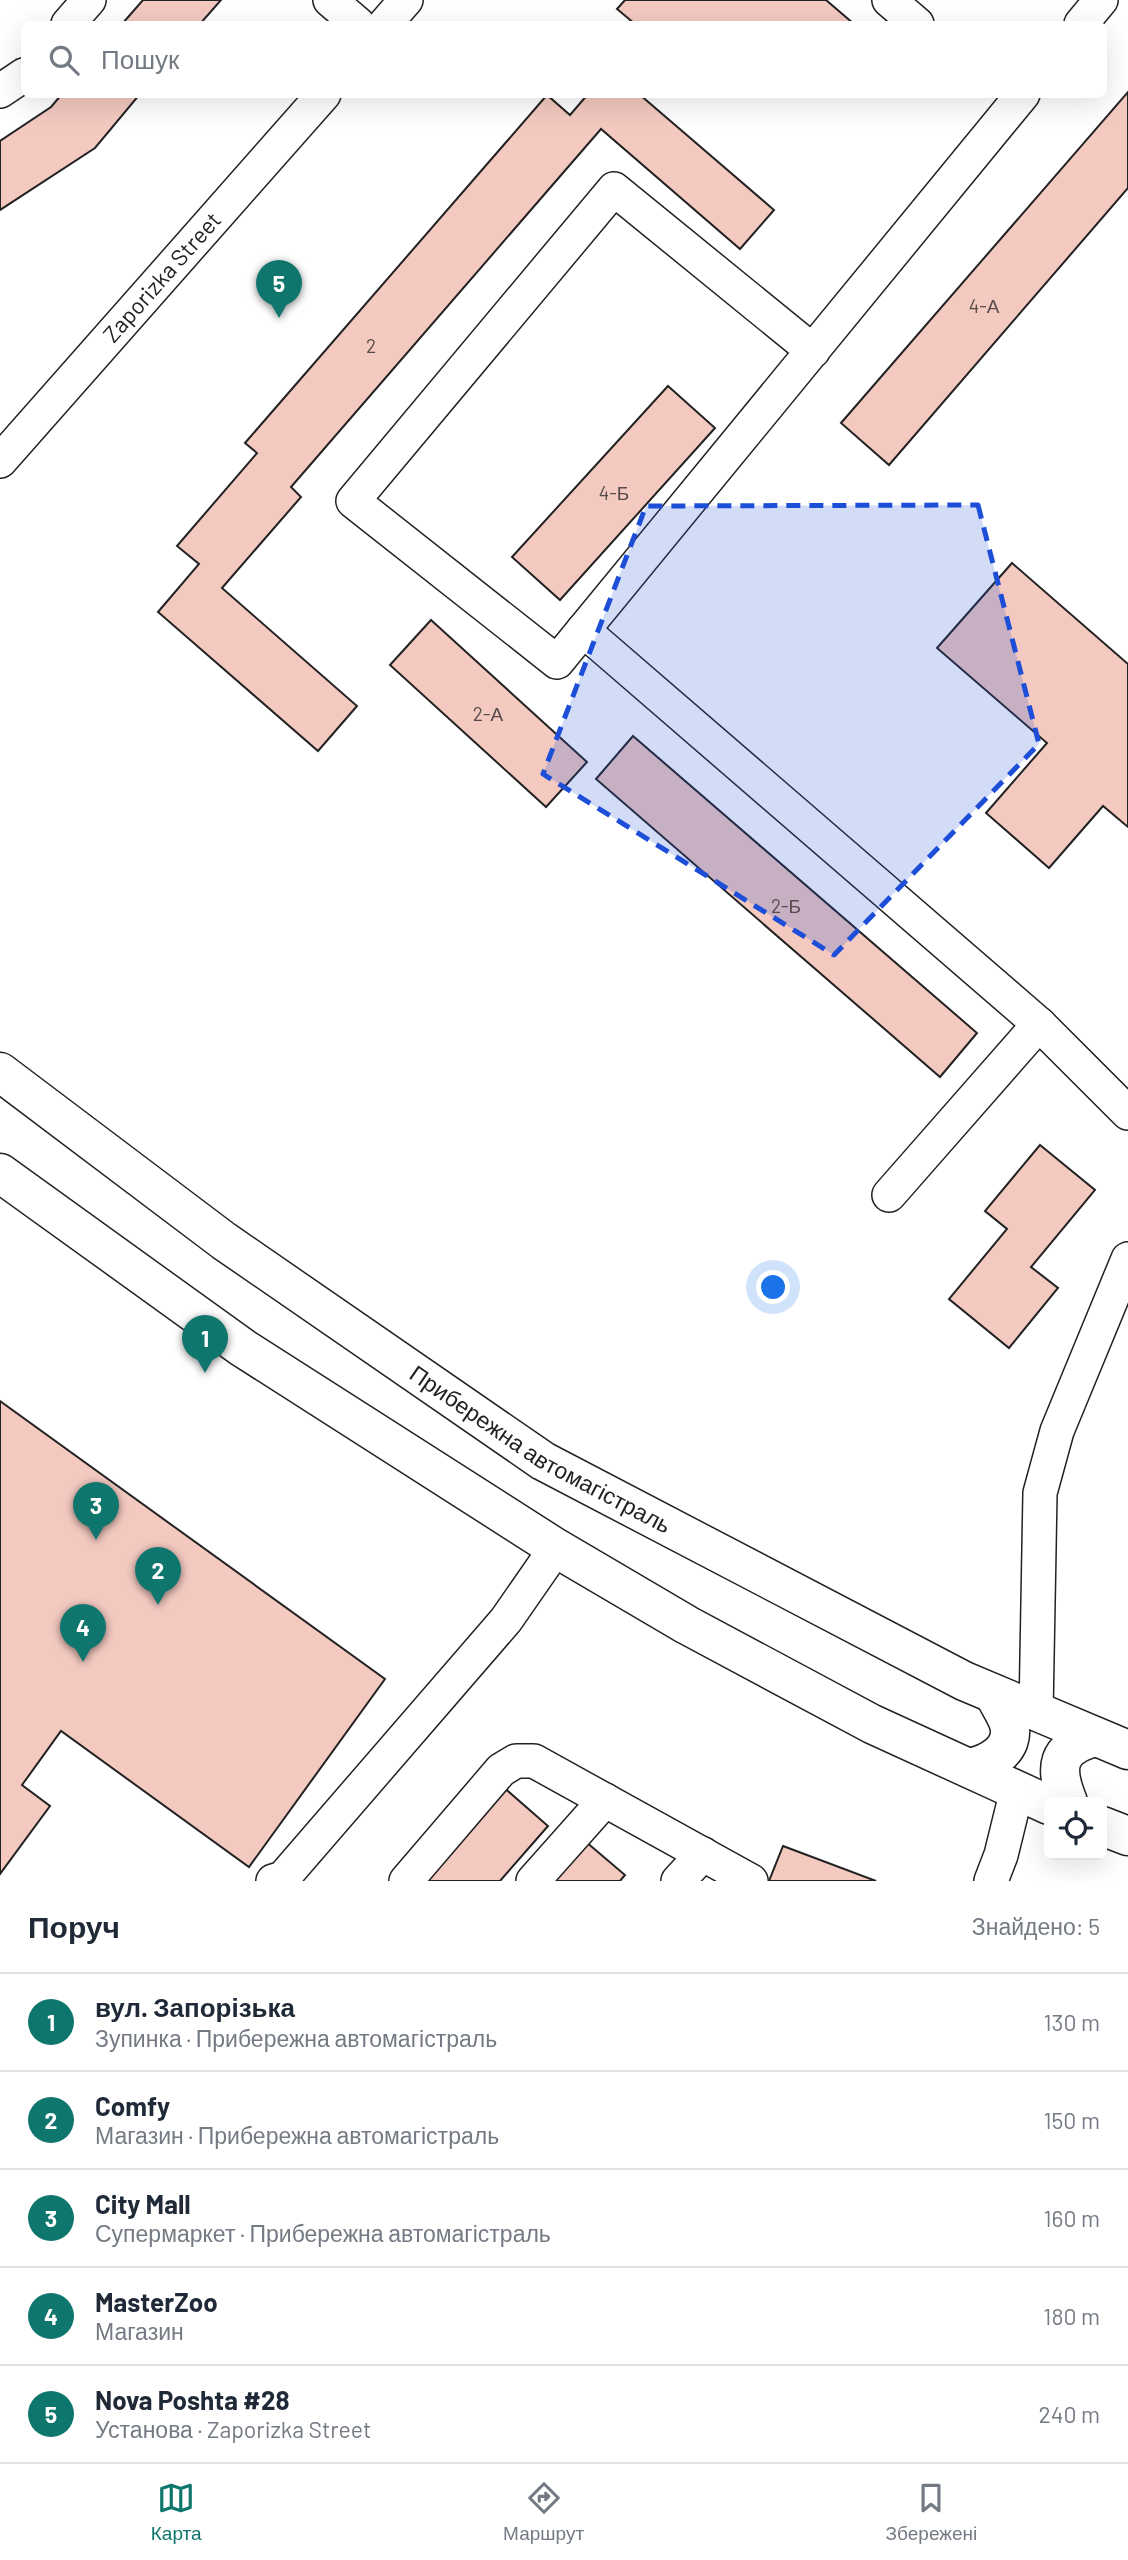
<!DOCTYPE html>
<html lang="uk">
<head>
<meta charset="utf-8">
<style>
  body { margin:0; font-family:Barlow,sans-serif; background:#f6f6f7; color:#1f2937 }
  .controls { position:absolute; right:21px; bottom:21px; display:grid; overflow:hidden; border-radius:10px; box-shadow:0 7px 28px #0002 }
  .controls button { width:63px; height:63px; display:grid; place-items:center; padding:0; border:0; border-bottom:2px solid #e0e1e3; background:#fff; color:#1f2937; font:35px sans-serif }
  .you { position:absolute; left:774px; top:1288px; width:24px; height:24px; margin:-18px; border:5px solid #fff; border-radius:50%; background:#1a73e8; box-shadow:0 0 0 10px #1a73e833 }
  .badge { display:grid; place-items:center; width:46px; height:46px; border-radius:50%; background:#0f766e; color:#fff; font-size:23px; font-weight:700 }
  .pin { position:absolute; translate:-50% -58px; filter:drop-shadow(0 2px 4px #0008) }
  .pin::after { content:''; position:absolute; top:37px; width:24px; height:21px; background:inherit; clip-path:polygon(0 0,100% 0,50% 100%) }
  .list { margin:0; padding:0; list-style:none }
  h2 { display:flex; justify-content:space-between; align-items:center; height:91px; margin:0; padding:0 28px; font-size:30px }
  h2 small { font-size:23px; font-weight:400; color:#747a83 }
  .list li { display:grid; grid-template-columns:46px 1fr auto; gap:21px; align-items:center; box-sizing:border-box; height:98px; padding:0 28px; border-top:2px solid #e0e1e3 }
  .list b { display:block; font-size:26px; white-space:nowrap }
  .list p { margin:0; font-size:23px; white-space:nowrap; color:#747a83 }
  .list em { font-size:23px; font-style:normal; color:#747a83 }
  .icon { flex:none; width:38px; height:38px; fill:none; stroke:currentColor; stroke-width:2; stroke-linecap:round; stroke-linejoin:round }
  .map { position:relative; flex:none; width:1128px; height:1881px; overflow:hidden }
  .search { position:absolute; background:#fff; box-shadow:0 7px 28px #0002; left:21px; right:21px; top:21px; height:77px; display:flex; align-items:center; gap:18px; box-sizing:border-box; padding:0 24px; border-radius:10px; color:#747a83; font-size:26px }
  .sheet { height:581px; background:#fff }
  nav { display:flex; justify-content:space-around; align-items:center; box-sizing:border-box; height:98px; border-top:2px solid #e0e1e3; background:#fff; font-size:19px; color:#747a83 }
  nav a { display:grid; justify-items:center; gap:4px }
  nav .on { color:#0f766e }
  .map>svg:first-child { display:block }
  .building { fill:#f3c9c0; stroke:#222; stroke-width:2 }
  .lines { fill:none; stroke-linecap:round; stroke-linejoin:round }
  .minor-casing { stroke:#222; stroke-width:36 }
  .major-casing { stroke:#222; stroke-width:41 }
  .minor { stroke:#fff; stroke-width:33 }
  .major { stroke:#fff; stroke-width:38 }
  .marked { fill:#1d4ed8; fill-opacity:0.2; stroke:#1d4ed8; stroke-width:5; stroke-dasharray:14 9; stroke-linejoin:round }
  .labels { text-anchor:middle; stroke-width:5; stroke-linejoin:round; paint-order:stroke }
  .number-label { font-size:19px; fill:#564c4a }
  .street-label { font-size:23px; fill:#222; stroke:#fff }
</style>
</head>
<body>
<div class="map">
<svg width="1128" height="1881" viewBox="0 0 1128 1881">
  <rect width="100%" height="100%" fill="#fff"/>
  <g class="building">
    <polygon points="143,0 221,0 200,24 122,24"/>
    <polygon points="625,0 826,0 854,24 635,24 617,9"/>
    <polygon points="1128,92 1128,188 889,465 841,423"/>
    <polygon points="62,94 140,94 95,148 0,210 0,141 51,107"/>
    <polygon points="588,94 639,94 774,210 740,249 601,129 291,487 301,497 222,588 357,706 318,751 158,612 199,564 177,546 257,453 245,443 547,95 570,115"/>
    <polygon points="668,386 715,428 560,600 512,557"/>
    <polygon points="1012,563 1128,664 1128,827 1103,806 1049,868 986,813 1047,743 937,648"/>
    <polygon points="431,620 587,762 546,807 390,665"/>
    <polygon points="633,736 977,1033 940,1077 596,779"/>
    <polygon points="1040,1145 1095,1190 1031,1267 1058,1288 1009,1348 949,1299 1007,1229 985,1211"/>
    <polygon points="0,1401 385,1679 249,1867 61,1731 22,1785 50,1806 0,1874"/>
    <polygon points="501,1785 548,1826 500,1881 417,1881"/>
    <polygon points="585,1841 625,1875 620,1881 551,1881"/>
    <polygon points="783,1846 876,1881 769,1881"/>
  </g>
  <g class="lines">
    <defs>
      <g id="minor">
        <polyline points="330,0 358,24"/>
        <polyline points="889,0 917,24"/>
        <polyline points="68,24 89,0"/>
        <polyline points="385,24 406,0"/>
        <polyline points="1081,24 1101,0"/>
        <polyline points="0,91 24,75"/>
        <polyline points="813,351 614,189 353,501 557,662 1023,94"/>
        <path id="s1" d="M 0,461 L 324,94"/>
        <polyline points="583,630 1039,1024 1128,1113"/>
        <polyline points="889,1195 1039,1024"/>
        <polyline points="1036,1713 1040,1493 1057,1431 1128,1259"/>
        <polyline points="273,1881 283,1878 506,1620 556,1548"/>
        <polyline points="406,1881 501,1770 516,1761 534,1761 751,1881"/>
        <polyline points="533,1881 605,1800"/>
        <polyline points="678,1881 703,1854"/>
        <polyline points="991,1881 1001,1855 1017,1790"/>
      </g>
      <g id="major">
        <path id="s2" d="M 0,1072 L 224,1241 L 543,1461 L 964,1681 L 1128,1750"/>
        <polyline points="0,1173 243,1348 556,1548 687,1625 872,1724 1049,1805"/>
        <path d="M 969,1768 C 989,1764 1016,1750 1009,1724 C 1006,1714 998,1703 994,1694"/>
        <path d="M 1068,1802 C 1054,1767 1056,1748 1095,1737"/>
        <polyline points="1102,1826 1128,1836"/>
      </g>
    </defs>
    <use href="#minor" class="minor-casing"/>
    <use href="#major" class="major-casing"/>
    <use href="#minor" class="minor"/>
    <use href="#major" class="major"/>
  </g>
  <path class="marked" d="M 978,505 L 1039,744 L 834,955 L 543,774 L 646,506 Z"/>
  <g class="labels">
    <g class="number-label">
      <text x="984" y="313">4-А</text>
      <text x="371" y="353">2</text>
      <text x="614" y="500">4-Б</text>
      <text x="488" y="721">2-А</text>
      <text x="786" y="913">2-Б</text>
    </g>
    <g class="street-label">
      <text dy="8" stroke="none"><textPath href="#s1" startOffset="245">Zaporizka Street</textPath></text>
      <text dy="8" stroke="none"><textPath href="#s2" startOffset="660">Прибережна автомагістраль</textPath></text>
    </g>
  </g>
</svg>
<div class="controls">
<button><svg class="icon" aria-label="locate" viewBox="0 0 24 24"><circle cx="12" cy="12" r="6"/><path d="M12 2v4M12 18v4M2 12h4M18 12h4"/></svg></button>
</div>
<div class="you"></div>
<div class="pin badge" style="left:205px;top:1373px">1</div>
<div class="pin badge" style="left:158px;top:1605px">2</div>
<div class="pin badge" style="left:96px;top:1540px">3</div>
<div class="pin badge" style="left:83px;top:1662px">4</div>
<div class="pin badge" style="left:279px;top:318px">5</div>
<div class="search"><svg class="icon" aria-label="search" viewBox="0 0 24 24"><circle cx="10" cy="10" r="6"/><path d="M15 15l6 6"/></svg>Пошук</div>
</div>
<section class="sheet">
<h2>Поруч<small>Знайдено: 5</small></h2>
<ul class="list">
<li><span class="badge">1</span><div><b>вул. Запорізька</b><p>Зупинка · Прибережна автомагістраль</p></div><em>130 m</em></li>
<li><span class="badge">2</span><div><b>Comfy</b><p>Магазин · Прибережна автомагістраль</p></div><em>150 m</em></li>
<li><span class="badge">3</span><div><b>City Mall</b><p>Супермаркет · Прибережна автомагістраль</p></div><em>160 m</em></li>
<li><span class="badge">4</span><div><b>MasterZoo</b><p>Магазин</p></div><em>180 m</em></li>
<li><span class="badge">5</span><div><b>Nova Poshta #28</b><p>Установа · Zaporizka Street</p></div><em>240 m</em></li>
</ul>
</section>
<nav>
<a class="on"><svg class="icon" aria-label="map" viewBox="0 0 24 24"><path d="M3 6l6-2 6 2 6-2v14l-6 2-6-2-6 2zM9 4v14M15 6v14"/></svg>Карта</a>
<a><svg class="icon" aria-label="directions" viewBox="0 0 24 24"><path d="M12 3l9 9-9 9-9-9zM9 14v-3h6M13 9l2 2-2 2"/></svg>Маршрут</a>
<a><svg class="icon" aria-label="saved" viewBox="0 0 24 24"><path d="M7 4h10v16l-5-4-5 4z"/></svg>Збережені</a>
</nav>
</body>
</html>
